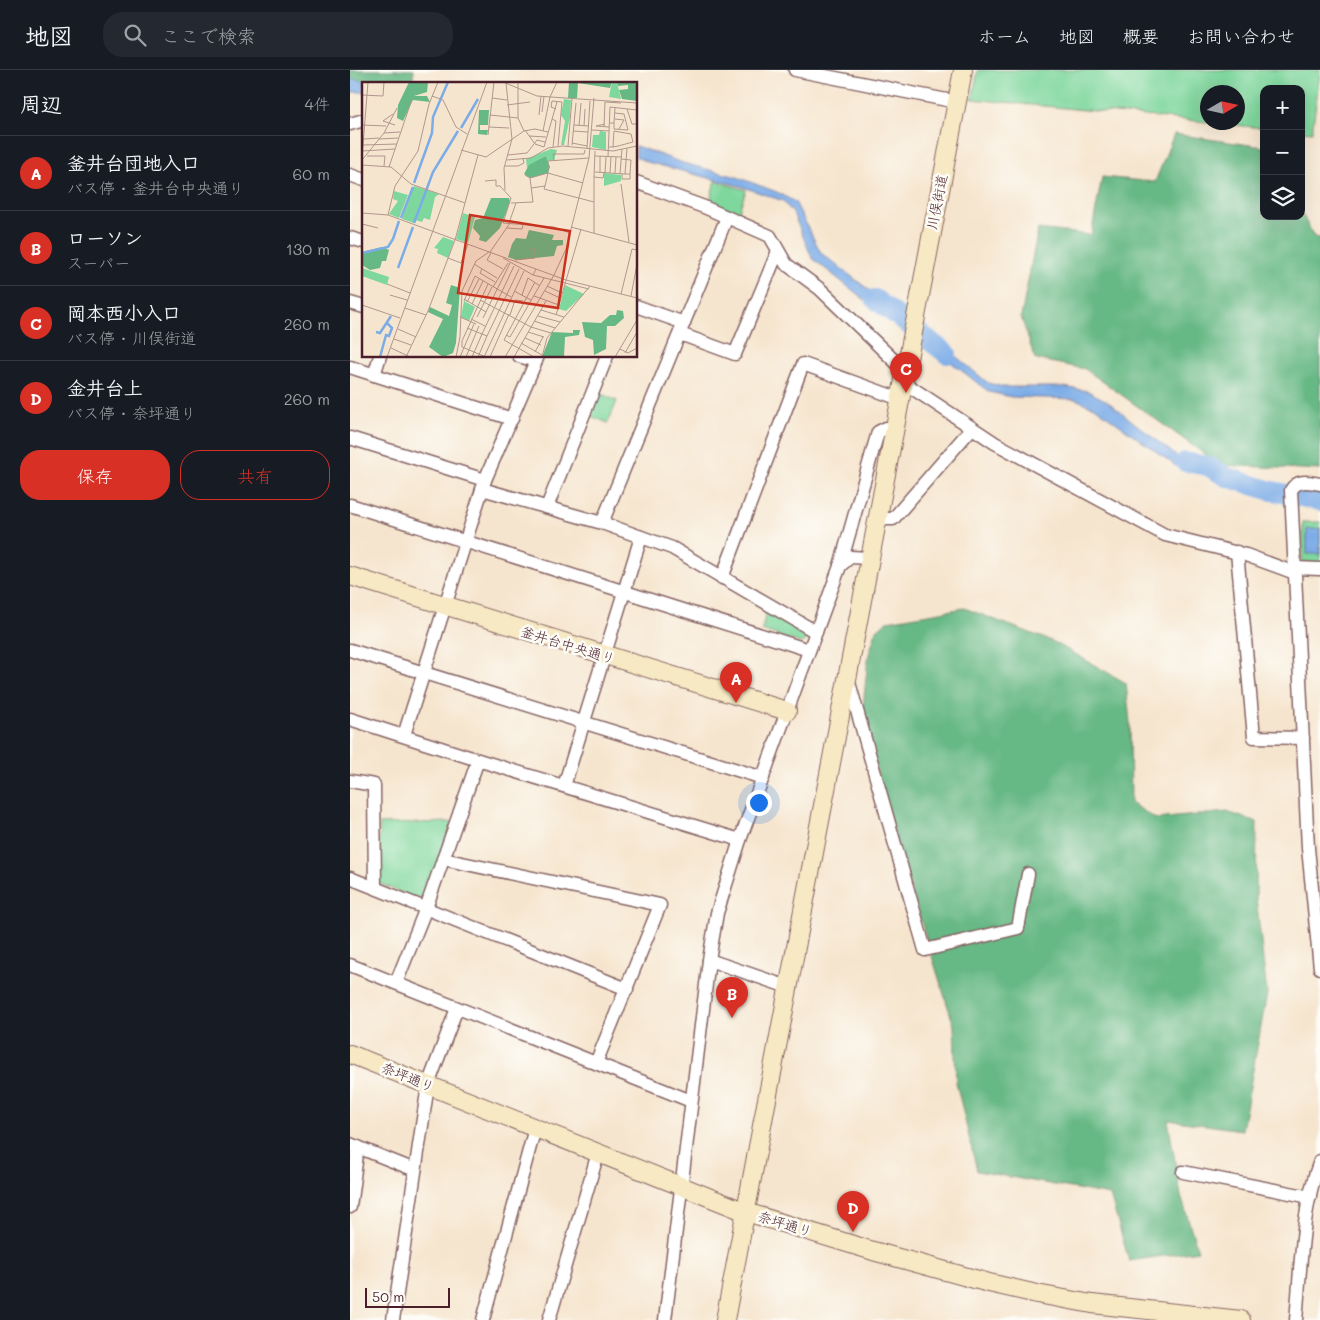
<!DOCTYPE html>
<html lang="ja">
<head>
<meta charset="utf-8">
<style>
  body { margin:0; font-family:Mali,"Klee One",sans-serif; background:#242831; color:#f1f3f6 }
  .controls { position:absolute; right:15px; top:15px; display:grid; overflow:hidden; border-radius:10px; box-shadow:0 5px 20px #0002 }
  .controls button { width:45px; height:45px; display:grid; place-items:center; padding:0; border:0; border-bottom:1px solid #363941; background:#171b24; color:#f1f3f6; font:25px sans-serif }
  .compass { position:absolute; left:850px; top:15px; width:45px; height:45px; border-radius:50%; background:#171b24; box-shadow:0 5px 20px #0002; rotate:81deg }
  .scale { position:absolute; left:15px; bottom:12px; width:85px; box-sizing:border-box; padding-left:5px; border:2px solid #4a1f2b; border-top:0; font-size:14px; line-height:18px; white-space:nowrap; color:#4a1f2b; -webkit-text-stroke:4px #fdfcf7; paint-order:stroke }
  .you { position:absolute; left:408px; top:732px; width:18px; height:18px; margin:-12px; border:4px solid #fff; border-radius:50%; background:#1a73e8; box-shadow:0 0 0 8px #1a73e833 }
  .badge { display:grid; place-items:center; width:32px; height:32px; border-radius:50%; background:#d93025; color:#fff; font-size:16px; font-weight:700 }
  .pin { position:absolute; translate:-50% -41px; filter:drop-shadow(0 1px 2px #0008) }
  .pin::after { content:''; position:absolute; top:26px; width:18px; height:15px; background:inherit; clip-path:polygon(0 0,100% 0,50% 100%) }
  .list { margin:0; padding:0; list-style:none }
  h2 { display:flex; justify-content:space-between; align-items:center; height:65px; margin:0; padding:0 20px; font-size:21px }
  h2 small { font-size:16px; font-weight:400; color:#9ea1a6 }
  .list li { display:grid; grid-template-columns:32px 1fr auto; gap:15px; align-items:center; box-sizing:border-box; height:75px; padding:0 20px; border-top:1px solid #363941 }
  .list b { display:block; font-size:19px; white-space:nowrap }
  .list p { margin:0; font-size:16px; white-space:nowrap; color:#9ea1a6 }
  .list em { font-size:16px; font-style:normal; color:#9ea1a6 }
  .actions { display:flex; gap:10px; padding:15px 20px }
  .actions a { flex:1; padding:11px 0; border:1px solid #d93025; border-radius:20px; text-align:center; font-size:18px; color:#d93025 }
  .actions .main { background:#d93025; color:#fff }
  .icon { flex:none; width:28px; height:28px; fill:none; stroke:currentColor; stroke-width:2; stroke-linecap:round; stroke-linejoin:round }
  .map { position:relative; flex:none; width:970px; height:1250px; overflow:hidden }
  header { display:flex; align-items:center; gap:30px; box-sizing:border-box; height:70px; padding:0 25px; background:#171b24; border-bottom:1px solid #363941 }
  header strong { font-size:24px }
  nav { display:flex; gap:28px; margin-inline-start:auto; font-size:18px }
  .search { width:350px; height:45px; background:#242831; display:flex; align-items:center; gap:12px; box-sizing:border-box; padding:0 18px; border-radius:20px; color:#9ea1a6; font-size:19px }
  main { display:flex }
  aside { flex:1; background:#171b24 }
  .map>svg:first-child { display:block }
  .green { fill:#7ed79c; stroke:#647b64 }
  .forest { fill:#66b884; stroke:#586c58 }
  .water { fill:#7cace7; stroke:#636689 }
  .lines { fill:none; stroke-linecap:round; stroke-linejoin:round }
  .river { stroke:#7cace7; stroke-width:20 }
  .street-casing { stroke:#866464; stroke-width:15 }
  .secondary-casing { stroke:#866464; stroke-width:20 }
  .street { stroke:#fff; stroke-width:12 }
  .secondary { stroke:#f7e9c3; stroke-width:18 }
  .labels { text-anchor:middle; stroke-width:5; stroke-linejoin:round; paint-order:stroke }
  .street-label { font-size:14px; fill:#4a1f2b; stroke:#fdfcf7 }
  .inset-river { fill:none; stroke:#7cace7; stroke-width:2.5 }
  .inset-road { fill:none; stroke:#b1968d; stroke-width:1 }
  .view { fill:#c8321e; fill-opacity:0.15; stroke:#c8321e; stroke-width:2.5 }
  .inset-edge { fill:none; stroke:#4a1f2b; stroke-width:2.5 }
</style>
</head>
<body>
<header>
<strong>地図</strong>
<div class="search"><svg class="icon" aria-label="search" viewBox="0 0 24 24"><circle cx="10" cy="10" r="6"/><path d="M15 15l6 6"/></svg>ここで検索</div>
<nav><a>ホーム</a><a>地図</a><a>概要</a><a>お問い合わせ</a></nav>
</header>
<main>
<aside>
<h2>周辺<small>4件</small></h2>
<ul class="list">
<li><span class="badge">A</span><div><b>釜井台団地入口</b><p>バス停 · 釜井台中央通り</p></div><em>60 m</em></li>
<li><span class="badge">B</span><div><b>ローソン</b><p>スーパー</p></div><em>130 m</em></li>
<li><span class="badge">C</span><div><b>岡本西小入口</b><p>バス停 · 川俣街道</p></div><em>260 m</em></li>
<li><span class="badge">D</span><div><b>金井台上</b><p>バス停 · 奈坪通り</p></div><em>260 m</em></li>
</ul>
<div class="actions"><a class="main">保存</a><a>共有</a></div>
</aside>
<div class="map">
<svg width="970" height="1250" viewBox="0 0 970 1250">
  <rect width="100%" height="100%" fill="#fdfcf7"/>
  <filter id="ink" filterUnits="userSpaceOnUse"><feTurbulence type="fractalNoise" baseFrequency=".02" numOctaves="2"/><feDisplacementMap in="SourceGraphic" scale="10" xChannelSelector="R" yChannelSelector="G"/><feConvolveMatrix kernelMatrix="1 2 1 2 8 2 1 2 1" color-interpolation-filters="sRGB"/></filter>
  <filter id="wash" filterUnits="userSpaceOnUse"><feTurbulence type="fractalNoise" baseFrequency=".0096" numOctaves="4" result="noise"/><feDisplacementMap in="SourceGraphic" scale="20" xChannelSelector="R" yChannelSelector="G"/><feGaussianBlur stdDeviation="1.12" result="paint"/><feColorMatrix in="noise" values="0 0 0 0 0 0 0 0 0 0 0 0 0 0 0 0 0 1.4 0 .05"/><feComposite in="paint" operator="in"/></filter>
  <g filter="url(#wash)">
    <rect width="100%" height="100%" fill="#f6e5ce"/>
    <g class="green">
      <polygon points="628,0 970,0 970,3 962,62 951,61 951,19 914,19 914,58 861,53 888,52 888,22 858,22 857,52 622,29"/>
      <polygon points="365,111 396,120 387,147 359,135"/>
      <polygon points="247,322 267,331 258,353 238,345"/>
      <polygon points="953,452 970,452 970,493 952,492"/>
      <polygon points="416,541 454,559 458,566 456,571 450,573 412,560"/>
      <polygon points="102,752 76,826 67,829 28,813 30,754"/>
    </g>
    <g class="forest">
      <polygon points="0,0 64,0 62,14 0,11"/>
      <polygon points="824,64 914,77 914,146 951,146 951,142 964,167 970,168 970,400 870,395 735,299 685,289 671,247 688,159 741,165 752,107 805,112"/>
      <polygon points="614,538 704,572 776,613 780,653 781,733 806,749 877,742 907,752 906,827 917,924 892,1060 818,1050 831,1126 848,1181 779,1191 760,1125 627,1101 606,1012 604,956 550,785 512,647 518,588 526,561 537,551"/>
    </g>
    <g class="water">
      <polygon points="3,9 27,14 14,14 14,22 0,22 0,10"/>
      <polygon points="286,76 333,93 387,107 427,122 445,132 471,183 548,242 545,254 462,188 443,143 433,131 390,116 297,92 286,87"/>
      <polygon points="578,263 638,313 654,317 714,317 738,321 757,331 829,388 862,394 859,404 826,396 746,338 725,329 661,327 639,322 575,272"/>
      <polygon points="920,416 970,426 970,434 916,424"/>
      <rect x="957" y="459" width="13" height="25"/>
    </g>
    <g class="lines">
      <g class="river">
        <polyline points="525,229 597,284"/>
        <polyline points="835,392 858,396 877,407 918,420 970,431"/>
      </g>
    </g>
  </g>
  <g filter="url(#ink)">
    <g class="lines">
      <defs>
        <g id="street">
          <polyline points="445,0 607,32"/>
          <polyline points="0,54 14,50"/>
          <polyline points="0,105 14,110"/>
          <polyline points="286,112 354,137 420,166 436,194 470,219 555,301"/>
          <polyline points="0,168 14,172"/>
          <polyline points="0,233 14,237"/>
          <polyline points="286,236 334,253"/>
          <polyline points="330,264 385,284 428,181"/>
          <polyline points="169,286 186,291"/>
          <polyline points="0,297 162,349"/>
          <polyline points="24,305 30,286"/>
          <polyline points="553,312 645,373 815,465 896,485 945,503"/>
          <polyline points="0,368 135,410"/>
          <path d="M 970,414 C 958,412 948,409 941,420 L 958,778 L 970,898"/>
          <polyline points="132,419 252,453 322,478 466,562"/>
          <polyline points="0,435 459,580"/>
          <polyline points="197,437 257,286"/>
          <polyline points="527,449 543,449 622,358"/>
          <polyline points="252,453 377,147"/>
          <polyline points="887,482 904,667 953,668"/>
          <polyline points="490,496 528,362 536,358 544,358"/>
          <polyline points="945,498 970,499"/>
          <polyline points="372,508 453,294 550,329"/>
          <polyline points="0,580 413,708"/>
          <polyline points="498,609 575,880 668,858 678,804"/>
          <polyline points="0,649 128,690 390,770"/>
          <polyline points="54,665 135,410 188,286"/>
          <polyline points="0,711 24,715 25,818"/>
          <polyline points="214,716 291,467"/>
          <polyline points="93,789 310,835 246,993"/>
          <polyline points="0,808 277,919"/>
          <polyline points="359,890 367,843 390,770 490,496 500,487 519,488"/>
          <polyline points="0,895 341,1031"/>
          <polyline points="46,913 76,838 128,690"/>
          <polyline points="0,1074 65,1100"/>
          <polyline points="833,1102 960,1127"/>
          <polyline points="0,1137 8,1077"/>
          <polyline points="43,1250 78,1015 107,938"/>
          <polyline points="133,1250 185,1058"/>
          <polyline points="199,1250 248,1083"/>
          <polyline points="315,1250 359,890 438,917"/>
          <path d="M 946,1250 C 951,1198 951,1140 970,1091"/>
        </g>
        <g id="secondary">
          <polyline points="0,506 437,641"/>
          <polyline points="0,984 396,1142 523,1181 639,1213 687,1224 742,1234 891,1250"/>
          <polyline points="375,1250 613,0"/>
        </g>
      </defs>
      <use href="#street" class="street-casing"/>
      <use href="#secondary" class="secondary-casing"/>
      <use href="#street" class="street"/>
      <use href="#secondary" class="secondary"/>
    </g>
  </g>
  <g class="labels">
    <g class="street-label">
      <text transform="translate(587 132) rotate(-79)" y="5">川俣街道</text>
      <text transform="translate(218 575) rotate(17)" y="5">釜井台中央通り</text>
      <text transform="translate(58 1007) rotate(22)" y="5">奈坪通り</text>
      <text transform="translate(435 1154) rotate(17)" y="5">奈坪通り</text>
    </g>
  </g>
  <g transform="translate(12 12)">
    <rect width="275" height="275" fill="#f6e5ce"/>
    <path d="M 250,0 L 255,0 L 259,17 L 247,15 ZM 202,17 L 209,18 L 208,35 L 202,63 L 199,63 L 203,39 L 199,33 ZM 238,49 L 244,50 L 244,68 L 230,65 L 231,53 L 237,53 ZM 189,67 L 195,68 L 192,78 L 186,79 L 184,74 L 165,86 L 164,77 ZM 242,91 L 259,93 L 259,99 L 242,104 ZM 52,104 L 77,112 L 73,115 L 68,138 L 62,136 L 60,140 L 53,138 L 52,141 L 40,137 ZM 32,109 L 46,113 L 37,136 L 27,132 L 36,119 L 31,117 ZM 101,131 L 113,135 L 106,161 L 94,157 ZM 81,155 L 92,159 L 86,176 L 75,171 L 76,167 L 72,166 ZM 0,186 L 27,195 L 25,203 L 0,194 ZM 203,203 L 222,212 L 204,229 L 197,227 ZM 102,219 L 113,225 L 107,239 L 99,235 Z" fill="#7ed79c"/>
    <path d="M 47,0 L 66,0 L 65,10 L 52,14 L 65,14 L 68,20 L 51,18 L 41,39 L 35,36 L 36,23 ZM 207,0 L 250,0 L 248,6 L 216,1 L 215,16 L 206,16 ZM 255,0 L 275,0 L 275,19 L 260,17 L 257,8 L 266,7 L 266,3 L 256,4 ZM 117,28 L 127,28 L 126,43 L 118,43 L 118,48 L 126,48 L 125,53 L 116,52 ZM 184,74 L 188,85 L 186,91 L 168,96 L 162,92 L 167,83 ZM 129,116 L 147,116 L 148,120 L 138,146 L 124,160 L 117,158 L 118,154 L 111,146 L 113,138 L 121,136 ZM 167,148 L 192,153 L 190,158 L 201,158 L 201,163 L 195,164 L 192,174 L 154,178 L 146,175 L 150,162 L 154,156 L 164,157 ZM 20,165 L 27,168 L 24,179 L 20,179 L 18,186 L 8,188 L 0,183 L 0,170 ZM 89,203 L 98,206 L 94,261 L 91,271 L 81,275 L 67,265 L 81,237 L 66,230 L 68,225 L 87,234 L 90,223 L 84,221 ZM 255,228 L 261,229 L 262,236 L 253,244 L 245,244 L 244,267 L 232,273 L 231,258 L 223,255 L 220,240 L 239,241 L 248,233 L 254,233 ZM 211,248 L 218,248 L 217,253 L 203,255 L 202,275 L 180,275 L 190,250 L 211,251 Z" fill="#66b884"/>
    <path class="inset-river" d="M 99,46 L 116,17M 52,101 L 70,51 L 71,35 L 86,0M 39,136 L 51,105M 52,141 L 71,90 L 96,49M 31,157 L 37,139M 0,171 L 26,165 L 31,157M 36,186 L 51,145M 14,250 L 18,251 L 29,234M 18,275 L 24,253 L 27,254 L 30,246 L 25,241"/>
    <path class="inset-road" d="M 141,0 L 175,14 L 275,21M 156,0 L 156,36 L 162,49M 0,13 L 21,14 L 22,0M 70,14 L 81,18 L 94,45 L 105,52M 130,16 L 145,18M 145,23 L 168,20M 248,25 L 275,28M 194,27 L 189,25 L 190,19 L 200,20 L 196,64M 265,27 L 270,42 L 275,42M 180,30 L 182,14M 31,32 L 21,39 L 33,43M 128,33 L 156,36M 177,33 L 179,14M 190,37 L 194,39 L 191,65M 253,37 L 262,38 L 257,47M 248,41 L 252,41 L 253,26M 252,41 L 252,47 L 266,48 L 262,32 L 253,31M 243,42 L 234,44 L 247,45M 0,43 L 24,44M 212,43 L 227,44M 217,44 L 219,21M 222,44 L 223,27M 127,45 L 147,46M 242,45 L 243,20 L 259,21M 163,48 L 173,62 L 182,65M 230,48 L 247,49M 181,49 L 188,15 L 195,0M 211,49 L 226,50M 22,51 L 38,50M 126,53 L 132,0M 167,54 L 184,55M 2,57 L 17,56M 17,57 L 36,56M 210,61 L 225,64M 1,63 L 35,62M 210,63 L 214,21M 206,64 L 210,17M 182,65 L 195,20M 247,65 L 251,65 L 256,64 L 271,60 L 269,52 L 252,49 L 251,65M 225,66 L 228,19M 99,68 L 124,75 L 162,49 L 173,47 L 186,50M 0,69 L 33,67M 233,69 L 232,95 L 241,96 L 242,91M 146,73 L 165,71 L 175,58 L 183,60M 5,74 L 23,74 L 22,84M 233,74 L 259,75M 246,75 L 248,25M 0,76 L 6,0M 259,77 L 269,78 L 268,92 L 263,92M 0,78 L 22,51 L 35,26M 145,78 L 169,76 L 186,66 L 201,64 L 251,69 L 275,64M 192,78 L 191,72 L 222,72 L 223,68M 0,83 L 29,85 L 49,102 L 103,121 L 93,158 L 66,229 L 44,275M 143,84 L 156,84 L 162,81 L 161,76M 27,85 L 50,17M 233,90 L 263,92 L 265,66M 238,91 L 238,74M 243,91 L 244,75M 248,91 L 249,75M 253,91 L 254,75M 258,92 L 260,67M 260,92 L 260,97 L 268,97 L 268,92M 163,93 L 168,96 L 186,91 L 186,79 L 227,76M 232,95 L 232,151M 123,99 L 134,98 L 134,104 L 138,104 L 149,116 L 141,141 L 192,145 L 208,151M 259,102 L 267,160M 183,104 L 186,91 L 221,101M 169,106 L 183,104 L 182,107 L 232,120M 143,108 L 142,86 L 150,57 L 144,1M 103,121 L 116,73M 149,121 L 171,120 L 168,96M 0,131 L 26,133 L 204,198 L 275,216M 26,133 L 33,104 L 56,69 L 67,22 L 76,0M 147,141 L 154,121M 0,142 L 16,146M 209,145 L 275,163M 145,146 L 160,147 L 161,143M 128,170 L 148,141M 129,171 L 125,178 L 141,187M 86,176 L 99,181 L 106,162M 141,176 L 171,193M 153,178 L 173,176 L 173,168 L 168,167M 112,182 L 135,196M 120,187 L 118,191 L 133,200M 174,187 L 171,193 L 227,207M 25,202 L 48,211M 185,204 L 200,211M 131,205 L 146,181M 152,209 L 169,218M 183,209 L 198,216M 259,212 L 270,167 L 275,168M 28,213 L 45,218M 160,213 L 166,196 L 178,204M 172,214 L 197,223M 269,214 L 275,182M 102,217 L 124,230M 118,218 L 169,245 L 189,251M 102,219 L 113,194 L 149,215M 105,220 L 117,197M 110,222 L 121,199M 0,223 L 38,236M 43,226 L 64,233M 179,228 L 202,235M 148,233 L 153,218 L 161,219M 194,233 L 219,147M 176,234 L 198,240M 98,235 L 114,242M 115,235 L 130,205M 121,236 L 148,181M 109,237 L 123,244M 172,239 L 193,246M 105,246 L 120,252 L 110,275M 36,247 L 54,255M 166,250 L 182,255M 144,253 L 148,255 L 182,196M 125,254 L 157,187M 163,256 L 179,263M 32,257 L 49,263M 159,261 L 180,273M 29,266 L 48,275M 258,267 L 266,271 L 275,266M 173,270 L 181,255M 263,271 L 275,250M 25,275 L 125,0M 94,275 L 98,255 L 100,209 L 114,179 L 127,170M 98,275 L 112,242M 104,275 L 117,244M 116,275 L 125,254 L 120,252 L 152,184M 122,275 L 162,189M 124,275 L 100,265 L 100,259 L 126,202M 128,275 L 147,232M 143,275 L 192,193 L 204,167 L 227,76 L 232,16M 152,275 L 184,219M 172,275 L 142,258 L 173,200M 180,275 L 185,256 L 228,204M 253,275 L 275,238"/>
    <path class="view" d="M 108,133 L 208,149 L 196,226 L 96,211 Z"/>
    <rect width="275" height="275" class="inset-edge"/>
  </g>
</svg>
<div class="controls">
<button>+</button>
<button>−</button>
<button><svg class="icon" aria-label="layers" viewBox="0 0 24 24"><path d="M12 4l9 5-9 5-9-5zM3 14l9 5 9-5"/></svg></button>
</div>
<svg class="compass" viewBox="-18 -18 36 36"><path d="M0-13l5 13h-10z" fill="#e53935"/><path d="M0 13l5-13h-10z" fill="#9ea1a6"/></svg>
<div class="scale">50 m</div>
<div class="you"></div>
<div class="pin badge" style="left:386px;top:633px">A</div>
<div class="pin badge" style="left:382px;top:948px">B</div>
<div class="pin badge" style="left:556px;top:323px">C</div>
<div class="pin badge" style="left:503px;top:1162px">D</div>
</div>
</main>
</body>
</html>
